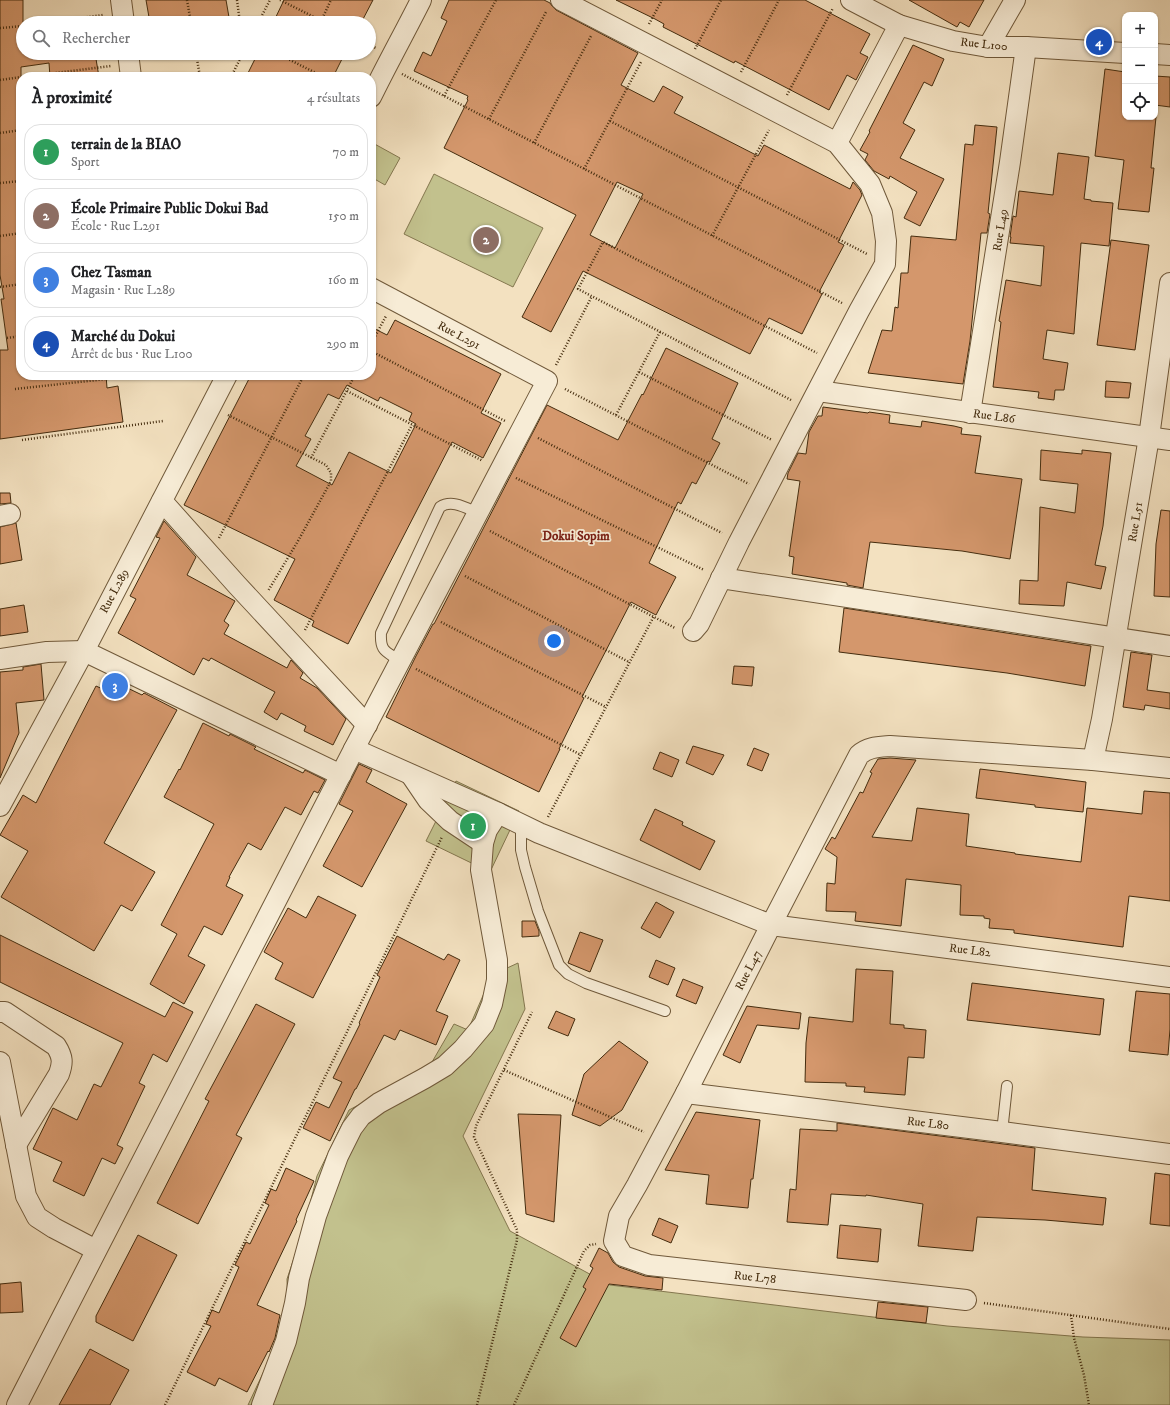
<!DOCTYPE html>
<html lang="fr">
<head>
<meta charset="utf-8">
<style>
  body { margin:0; font-family:"IM FELL DW Pica",serif; background:#f6f6f6; color:#202124 }
  .controls { position:absolute; right:12px; top:12px; display:grid; overflow:hidden; border-radius:8px; box-shadow:0 1px 3px #0004 }
  .controls button { width:36px; height:36px; display:grid; place-items:center; padding:0; border:0; border-bottom:1px solid #e0e0e0; background:#fff; color:#202124; font:20px sans-serif }
  .you { position:absolute; left:554px; top:641px; width:14px; height:14px; margin:-10px; border:3px solid #fff; border-radius:50%; background:#1a73e8; box-shadow:0 0 0 6px #1a73e833 }
  .badge { display:grid; place-items:center; width:26px; height:26px; border-radius:50%; background:#111827; color:#fff; font-size:13px; font-weight:700 }
  .pin { position:absolute; translate:-50% -50%; border:2px solid #fff; box-shadow:0 1px 4px #0006 }
  .list { margin:0; padding:0; list-style:none }
  h2 { display:flex; justify-content:space-between; align-items:center; height:52px; margin:0; padding:0 16px; font-size:17px }
  h2 small { font-size:13px; font-weight:400; color:#757577 }
  .list li { display:grid; grid-template-columns:26px 1fr auto; gap:12px; align-items:center; box-sizing:border-box; height:56px; margin:0 8px 8px; padding:0 8px; border:1px solid #e0e0e0; border-radius:16px }
  .list b { display:block; font-size:15px; white-space:nowrap }
  .list p { margin:0; font-size:13px; white-space:nowrap; color:#757577 }
  .list em { font-size:13px; font-style:normal; color:#757577 }
  .icon { flex:none; width:22px; height:22px; fill:none; stroke:currentColor; stroke-width:2; stroke-linecap:round; stroke-linejoin:round }
  .map { position:relative; flex:none; width:1170px; height:1405px; overflow:hidden }
  .search { position:absolute; background:#fff; box-shadow:0 1px 3px #0004; left:16px; top:16px; width:360px; height:44px; display:flex; align-items:center; gap:10px; box-sizing:border-box; padding:0 14px; border-radius:22px; color:#757577; font-size:15px }
  .panel { position:absolute; background:#fff; box-shadow:0 1px 3px #0004; left:16px; top:72px; width:360px; height:308px; border-radius:16px }
  .map>svg:first-child { display:block }
  .green { fill:#c2c18d; stroke:#83764e }
  .building { fill:#d4976c; stroke:#442c0e; fill-rule:evenodd }
  .lines { fill:none; stroke-linecap:round; stroke-linejoin:round }
  .lane-casing { stroke:#70593a; stroke-width:12 }
  .street-casing { stroke:#70593a; stroke-width:22 }
  .path { stroke:#442c0e; stroke-width:2.5; stroke-dasharray:1 2; stroke-linecap:butt }
  .lane { stroke:#f7ecd6; stroke-width:10 }
  .street { stroke:#f7ecd6; stroke-width:20 }
  .labels { text-anchor:middle; stroke-width:3.5; stroke-linejoin:round; paint-order:stroke }
  .street-label { font-size:12px; fill:#442c0e; stroke:#f7ecd6 }
  .neighbourhood-label { font-size:13px; font-weight:bold; fill:#7a1f14; stroke:#f7ecd6 }
</style>
</head>
<body>
<div class="map">
<svg width="1170" height="1405" viewBox="0 0 1170 1405">
  <rect width="100%" height="100%" fill="#f3e1c0"/>
  <filter id="stains"><feTurbulence type="fractalNoise" baseFrequency=".005" numOctaves="4"/><feColorMatrix values="0 0 0 0 .2 0 0 0 0 .09 0 0 0 0 .02 0 0 0 .5 -.17"/></filter>
  <radialGradient id="worn" r=".72"><stop offset=".6" stop-color="#630" stop-opacity="0"/><stop offset="1" stop-color="#630" stop-opacity=".3"/></radialGradient>
  <g class="green">
    <polygon points="371,142 400,158 385,185 371,177"/>
    <polygon points="434,174 543,228 513,287 404,234"/>
    <polygon points="456,781 519,811 490,872 426,841"/>
    <polygon points="518,963 525,1009 463,1136 510,1231 610,1285 947,1326 1083,1337 1170,1340 1170,1405 248,1405 288,1320 287,1279 303,1231 317,1176 349,1110 428,1069 454,1024 468,1030 492,975"/>
  </g>
  <g class="building">
    <polygon points="0,0 23,0 23,53 95,53 99,77 50,77 49,63 21,67 21,375 106,375 107,388 118,386 123,422 0,439 0,350 8,350 1,299 4,299 0,275"/>
    <polygon points="146,0 226,0 230,23 150,23"/>
    <polygon points="284,0 373,0 361,23 273,23"/>
    <path d="M 449,0 L 544,0 L 550,3 L 552,6 L 556,10 L 638,53 L 621,85 L 654,102 L 663,86 L 683,97 L 674,113 L 758,156 L 764,145 L 850,189 L 853,182 L 860,190 L 862,195 L 838,242 L 844,245 L 819,292 L 822,294 L 802,334 L 769,318 L 750,354 L 583,271 L 551,332 L 522,317 L 576,215 L 444,148 L 468,100 L 467,99 L 468,96 L 414,71 L 423,52 L 431,56 L 447,21 L 441,18 ZM 617,182 L 643,194 L 615,248 L 590,235 Z"/>
    <polygon points="616,0 805,0 870,34 860,53 868,57 856,80 847,75 829,110 735,61 734,63 663,27 664,24 655,19"/>
    <polygon points="909,0 984,0 969,27 960,22 957,27"/>
    <polygon points="913,45 944,59 932,86 924,82 903,123 915,130 900,158 944,179 920,226 904,218 917,192 890,176 889,179 874,171 865,160 868,154 860,150 870,132 869,131"/>
    <polygon points="258,53 345,53 333,77 246,77"/>
    <polygon points="1105,69 1125,72 1125,117 1156,117 1151,168 1154,168 1149,212 1118,209 1124,160 1095,156"/>
    <polygon points="1155,76 1170,77 1170,107 1155,105"/>
    <polygon points="975,125 997,127 988,213 990,214 987,233 981,233 970,341 963,384 868,373 882,330 892,331 895,307 898,308 901,273 908,273 911,236 956,240 965,144 973,145"/>
    <polygon points="1058,153 1089,157 1084,199 1091,200 1091,201 1113,203 1109,246 1081,243 1074,334 1047,330 1043,359 1068,363 1064,390 1055,390 1054,400 1038,398 1039,392 993,387 1001,322 999,321 1006,280 1041,286 1044,246 1010,243 1011,237 1010,237 1013,216 1016,217 1019,191 1053,195"/>
    <polygon points="1111,240 1149,245 1135,350 1097,345"/>
    <path d="M 395,320 L 501,374 L 481,413 L 501,423 L 483,458 L 452,442 L 348,644 L 312,626 L 314,621 L 274,600 L 295,559 L 184,505 L 251,375 L 371,375 L 371,327 L 387,335 ZM 347,385 L 378,401 L 380,397 L 412,413 L 409,420 L 416,424 L 391,473 L 349,452 L 332,485 L 296,466 L 311,439 L 305,436 L 328,394 L 339,399 Z"/>
    <polygon points="666,348 738,383 712,439 720,443 710,462 708,461 696,484 692,482 681,504 678,502 649,563 676,577 656,615 631,602 582,697 584,698 559,749 560,749 539,792 386,717 416,656 433,624 434,624 547,405 618,440 642,394 643,395"/>
    <polygon points="1106,381 1131,383 1129,398 1105,397"/>
    <polygon points="823,407 868,413 869,412 890,415 889,423 921,427 922,421 954,426 962,428 961,434 981,436 975,473 1022,479 1010,559 962,551 870,542 863,588 847,585 847,583 792,574 794,557 789,556 800,481 787,479 788,473 798,453 806,454 809,432 818,416 822,416"/>
    <polygon points="1041,450 1082,454 1082,450 1111,453 1103,526 1095,565 1106,567 1101,589 1067,582 1064,606 1019,604 1020,580 1038,581 1040,507 1075,513 1078,484 1040,480"/>
    <polygon points="0,493 10,493 11,503 0,504"/>
    <polygon points="1161,510 1170,511 1170,597 1154,596 1156,544"/>
    <polygon points="164,521 196,557 187,575 235,601 224,621 229,625 224,634 287,668 291,660 303,673 300,678 317,688 346,719 333,745 304,731 306,726 281,713 277,720 264,712 275,692 211,658 209,661 203,658 194,675 118,633 136,599 130,596 160,538 156,537"/>
    <polygon points="16,523 22,560 0,564 0,527"/>
    <polygon points="24,605 28,632 0,636 0,609"/>
    <polygon points="844,608 1091,646 1085,686 1007,673 839,652"/>
    <polygon points="1131,652 1152,655 1147,690 1170,693 1170,709 1145,705 1144,710 1123,707"/>
    <polygon points="41,664 44,700 16,703 19,733 0,778 0,672 23,670 23,667"/>
    <polygon points="734,666 754,667 752,686 732,684"/>
    <polygon points="113,681 142,695 144,693 177,710 104,843 155,872 132,911 121,905 94,951 1,897 28,851 0,835 23,795 36,803 96,686 107,691"/>
    <polygon points="203,723 229,736 230,734 256,747 254,749 303,773 305,770 325,780 318,793 314,791 301,815 285,807 261,850 248,843 229,877 230,877 226,886 243,895 222,935 204,926 188,956 205,965 184,1004 150,984 177,934 161,925 214,824 164,797 179,769 180,770"/>
    <polygon points="693,746 724,755 713,775 686,763"/>
    <polygon points="754,748 769,754 762,771 747,765"/>
    <polygon points="660,752 679,760 672,777 653,769"/>
    <polygon points="890,758 916,760 872,837 912,841 917,808 969,814 966,846 1015,853 1015,854 1081,862 1087,808 1142,814 1144,791 1170,793 1170,901 1129,896 1123,947 1014,933 1014,930 989,928 990,919 984,918 984,916 960,915 961,885 906,879 901,926 855,921 856,912 826,911 827,883 835,884 837,857 825,849 832,837 835,839 860,792 863,793 872,773 870,772 878,759"/>
    <polygon points="359,764 372,770 366,782 407,804 362,887 323,866 353,811 339,804"/>
    <polygon points="980,769 1086,782 1083,812 1035,807 1035,805 976,798"/>
    <polygon points="655,809 683,822 682,825 715,841 700,870 640,840"/>
    <polygon points="318,896 356,915 313,998 275,979 283,963 264,952 288,908 306,918"/>
    <polygon points="656,902 674,912 660,938 641,928"/>
    <polygon points="522,921 535,921 539,931 539,936 522,937"/>
    <polygon points="580,932 603,940 590,972 568,963"/>
    <polygon points="0,935 165,1017 173,1002 193,1012 167,1062 153,1054 139,1083 145,1086 117,1145 123,1148 115,1164 102,1158 84,1196 53,1181 62,1162 33,1149 53,1108 77,1120 94,1084 101,1087 123,1043 0,982"/>
    <polygon points="397,936 444,960 448,954 460,960 436,1011 448,1016 436,1045 400,1030 395,1040 384,1035 356,1089 355,1089 330,1141 303,1128 316,1102 329,1108 342,1082 333,1078 360,1024 359,1023 380,977 377,975"/>
    <polygon points="656,960 675,968 668,985 649,977"/>
    <polygon points="856,969 893,971 890,1024 904,1025 904,1028 926,1030 924,1058 908,1057 905,1095 864,1092 865,1087 846,1086 846,1083 805,1082 806,1043 809,1017 853,1022"/>
    <polygon points="683,979 703,987 696,1004 676,996"/>
    <polygon points="972,983 1104,999 1100,1035 967,1020"/>
    <polygon points="1136,991 1170,994 1170,1029 1168,1055 1129,1051"/>
    <polygon points="256,1004 295,1024 236,1135 242,1138 198,1224 157,1203 209,1101 205,1099"/>
    <polygon points="747,1006 801,1013 799,1029 757,1025 740,1063 723,1055"/>
    <polygon points="556,1011 575,1019 568,1036 548,1028"/>
    <polygon points="619,1041 648,1062 622,1110 600,1126 572,1115 584,1074"/>
    <polygon points="696,1112 760,1120 753,1179 751,1179 748,1208 706,1204 709,1175 665,1170"/>
    <polygon points="518,1114 561,1115 554,1222 526,1214"/>
    <polygon points="837,1123 1035,1148 1032,1190 1106,1198 1103,1225 1045,1220 977,1217 973,1251 918,1246 923,1204 866,1195 866,1196 831,1194 828,1225 787,1222 790,1189 796,1190 800,1129 837,1131"/>
    <polygon points="286,1168 314,1181 296,1220 297,1221 257,1305 280,1315 275,1338 269,1352 268,1351 247,1392 219,1378 215,1386 187,1372 211,1326 206,1324 212,1310 219,1313 239,1267 235,1265 246,1242 250,1244 269,1205 265,1203 271,1189 276,1191"/>
    <polygon points="1155,1173 1170,1175 1170,1226 1150,1224"/>
    <polygon points="659,1218 678,1226 671,1243 652,1235"/>
    <polygon points="840,1225 881,1229 878,1262 837,1258"/>
    <polygon points="138,1235 177,1255 133,1341 96,1322 96,1316"/>
    <polygon points="599,1248 608,1253 613,1262 619,1267 645,1276 663,1278 662,1290 609,1284 576,1347 560,1338 586,1289 583,1287 593,1268 590,1266"/>
    <polygon points="21,1282 23,1312 0,1313 0,1284"/>
    <polygon points="878,1302 928,1307 926,1323 876,1318"/>
    <polygon points="90,1349 129,1370 110,1405 59,1405"/>
  </g>
  <g class="lines">
    <defs>
      <g id="lane">
        <path d="M 400,661 C 386,651 380,652 381,633 L 440,507 C 452,499 466,508 478,513"/>
        <polyline points="521,824 521,850 525,867 538,911 559,965 568,974 586,983 665,1011"/>
        <polyline points="1002,1132 1007,1086"/>
      </g>
      <g id="street">
        <polyline points="121,0 124,23"/>
        <polyline points="561,0 837,143 870,184 882,213 886,241 885,264 859,311 739,542 699,624 693,631"/>
        <polyline points="851,0 899,25 953,41 988,47 1026,47 1125,53"/>
        <polyline points="988,47 1015,0"/>
        <polyline points="128,53 131,77"/>
        <polyline points="1155,54 1170,55"/>
        <path d="M 371,97 C 387,64 405,32 421,0"/>
        <polyline points="837,143 899,25"/>
        <polyline points="818,391 1170,440"/>
        <polyline points="970,413 1010,162 1026,47"/>
        <polyline points="162,501 237,585 367,725"/>
        <polyline points="0,516 10,514"/>
        <polyline points="721,578 1170,646"/>
        <polyline points="0,659 47,652 84,651 341,775"/>
        <polyline points="354,749 498,813 539,833 771,925 1170,977"/>
        <polyline points="1093,760 1102,719 1149,437 1170,283"/>
        <polyline points="411,775 428,800 450,821 483,843"/>
        <polyline points="0,806 84,651 227,375"/>
        <path d="M 0,1012 L 5,1012 L 56,1046 C 63,1057 63,1063 59,1074 L 16,1145"/>
        <polyline points="0,1062 26,1196 37,1217 54,1228 96,1250"/>
        <polyline points="686,1093 1002,1132 1170,1154"/>
        <path d="M 966,1300 L 649,1265 L 623,1256 L 614,1241 L 619,1216 L 637,1185 L 686,1093 L 771,925 L 859,755 C 868,747 878,747 890,746 L 1093,760 L 1170,768"/>
        <polyline points="17,1405 354,749 547,381 371,288"/>
        <polyline points="262,1405 286,1341 295,1303 299,1278 316,1216 338,1156 352,1128 361,1116 379,1103 425,1078 445,1066 463,1049 484,1024 492,1004 497,980 497,960 481,870 483,843 487,830 498,813"/>
      </g>
    </defs>
    <use href="#lane" class="lane-casing"/>
    <use href="#street" class="street-casing"/>
    <g class="path">
      <polyline points="187,0 191,23"/>
      <polyline points="237,0 240,23"/>
      <polyline points="280,0 326,23"/>
      <polyline points="321,21 331,0"/>
      <polyline points="42,23 103,15"/>
      <polyline points="258,23 270,0"/>
      <polyline points="649,24 662,0"/>
      <polyline points="0,28 23,26"/>
      <polyline points="369,45 376,48"/>
      <polyline points="695,49 721,0"/>
      <polyline points="196,53 200,77"/>
      <polyline points="276,53 324,77"/>
      <polyline points="741,72 779,0"/>
      <polyline points="402,74 842,303"/>
      <polyline points="23,77 111,66"/>
      <polyline points="231,77 243,53"/>
      <polyline points="0,80 21,77"/>
      <polyline points="787,95 833,8"/>
      <polyline points="444,96 496,0"/>
      <polyline points="489,119 546,12"/>
      <polyline points="610,121 867,254"/>
      <polyline points="0,133 21,130"/>
      <polyline points="534,143 591,36"/>
      <polyline points="584,169 641,62"/>
      <polyline points="0,183 21,181"/>
      <polyline points="0,236 21,233"/>
      <polyline points="712,236 769,130"/>
      <polyline points="0,287 21,284"/>
      <polyline points="7,338 21,336"/>
      <polyline points="371,344 386,316"/>
      <polyline points="371,351 505,421"/>
      <polyline points="556,365 592,296"/>
      <polyline points="639,372 772,440"/>
      <polyline points="15,389 143,375"/>
      <polyline points="565,389 749,484"/>
      <polyline points="347,391 483,461"/>
      <polyline points="791,400 578,289 603,242 817,353"/>
      <polyline points="228,415 326,465 331,473 331,481 298,541 268,591"/>
      <polyline points="616,415 660,332"/>
      <polyline points="538,438 722,533"/>
      <polyline points="22,440 163,421"/>
      <polyline points="311,458 355,375"/>
      <polyline points="516,478 704,570"/>
      <polyline points="490,531 675,628"/>
      <polyline points="219,538 304,375"/>
      <polyline points="465,576 629,662"/>
      <polyline points="441,622 606,707"/>
      <polyline points="305,630 412,425"/>
      <polyline points="416,669 581,755"/>
      <polyline points="548,817 654,616"/>
      <polyline points="504,1070 644,1132"/>
      <polyline points="984,1303 1170,1329"/>
      <polyline points="1071,1315 1074,1338 1084,1375 1089,1405"/>
      <polyline points="165,1405 442,837"/>
      <polyline points="477,1405 517,1240 517,1230 474,1137 476,1126 532,1012"/>
      <polyline points="514,1405 584,1251 590,1245 596,1244"/>
    </g>
    <use href="#lane" class="lane"/>
    <use href="#street" class="street"/>
  </g>
  <g class="labels">
    <g class="street-label">
      <text transform="translate(984 44) rotate(6)" y="4">Rue L100</text>
      <text transform="translate(1000 230) rotate(-81)" y="4">Rue L49</text>
      <text transform="translate(459 335) rotate(28)" y="4">Rue L291</text>
      <text transform="translate(994 416) rotate(8)" y="4">Rue L86</text>
      <text transform="translate(1135 522) rotate(-81)" y="4">Rue L51</text>
      <text transform="translate(114 591) rotate(-62)" y="4">Rue L289</text>
      <text transform="translate(970 950) rotate(7)" y="4">Rue L82</text>
      <text transform="translate(748 970) rotate(-63)" y="4">Rue L47</text>
      <text transform="translate(928 1123) rotate(7)" y="4">Rue L80</text>
      <text transform="translate(755 1277) rotate(6)" y="4">Rue L78</text>
    </g>
    <g class="neighbourhood-label">
      <text x="576" y="540">Dokui Sopim</text>
    </g>
  </g>
  <rect width="100%" height="100%" filter="url(#stains)"/>
  <rect width="100%" height="100%" fill="url(#worn)"/>
</svg>
<div class="controls">
<button>+</button>
<button>−</button>
<button><svg class="icon" aria-label="locate" viewBox="0 0 24 24"><circle cx="12" cy="12" r="6"/><path d="M12 2v4M12 18v4M2 12h4M18 12h4"/></svg></button>
</div>
<div class="you"></div>
<div class="pin badge" style="left:473px;top:826px;background:#2e9e5b">1</div>
<div class="pin badge" style="left:486px;top:240px;background:#8d6e63">2</div>
<div class="pin badge" style="left:115px;top:686px;background:#3f7fe0">3</div>
<div class="pin badge" style="left:1099px;top:42px;background:#1a4fb4">4</div>
<div class="search"><svg class="icon" aria-label="search" viewBox="0 0 24 24"><circle cx="10" cy="10" r="6"/><path d="M15 15l6 6"/></svg>Rechercher</div>
<section class="panel">
<h2>À proximité<small>4 résultats</small></h2>
<ul class="list">
<li><span class="badge" style="background:#2e9e5b">1</span><div><b>terrain de la BIAO</b><p>Sport</p></div><em>70 m</em></li>
<li><span class="badge" style="background:#8d6e63">2</span><div><b>École Primaire Public Dokui Bad</b><p>École · Rue L291</p></div><em>150 m</em></li>
<li><span class="badge" style="background:#3f7fe0">3</span><div><b>Chez Tasman</b><p>Magasin · Rue L289</p></div><em>160 m</em></li>
<li><span class="badge" style="background:#1a4fb4">4</span><div><b>Marché du Dokui</b><p>Arrêt de bus · Rue L100</p></div><em>290 m</em></li>
</ul>
</section>
</div>
</body>
</html>
